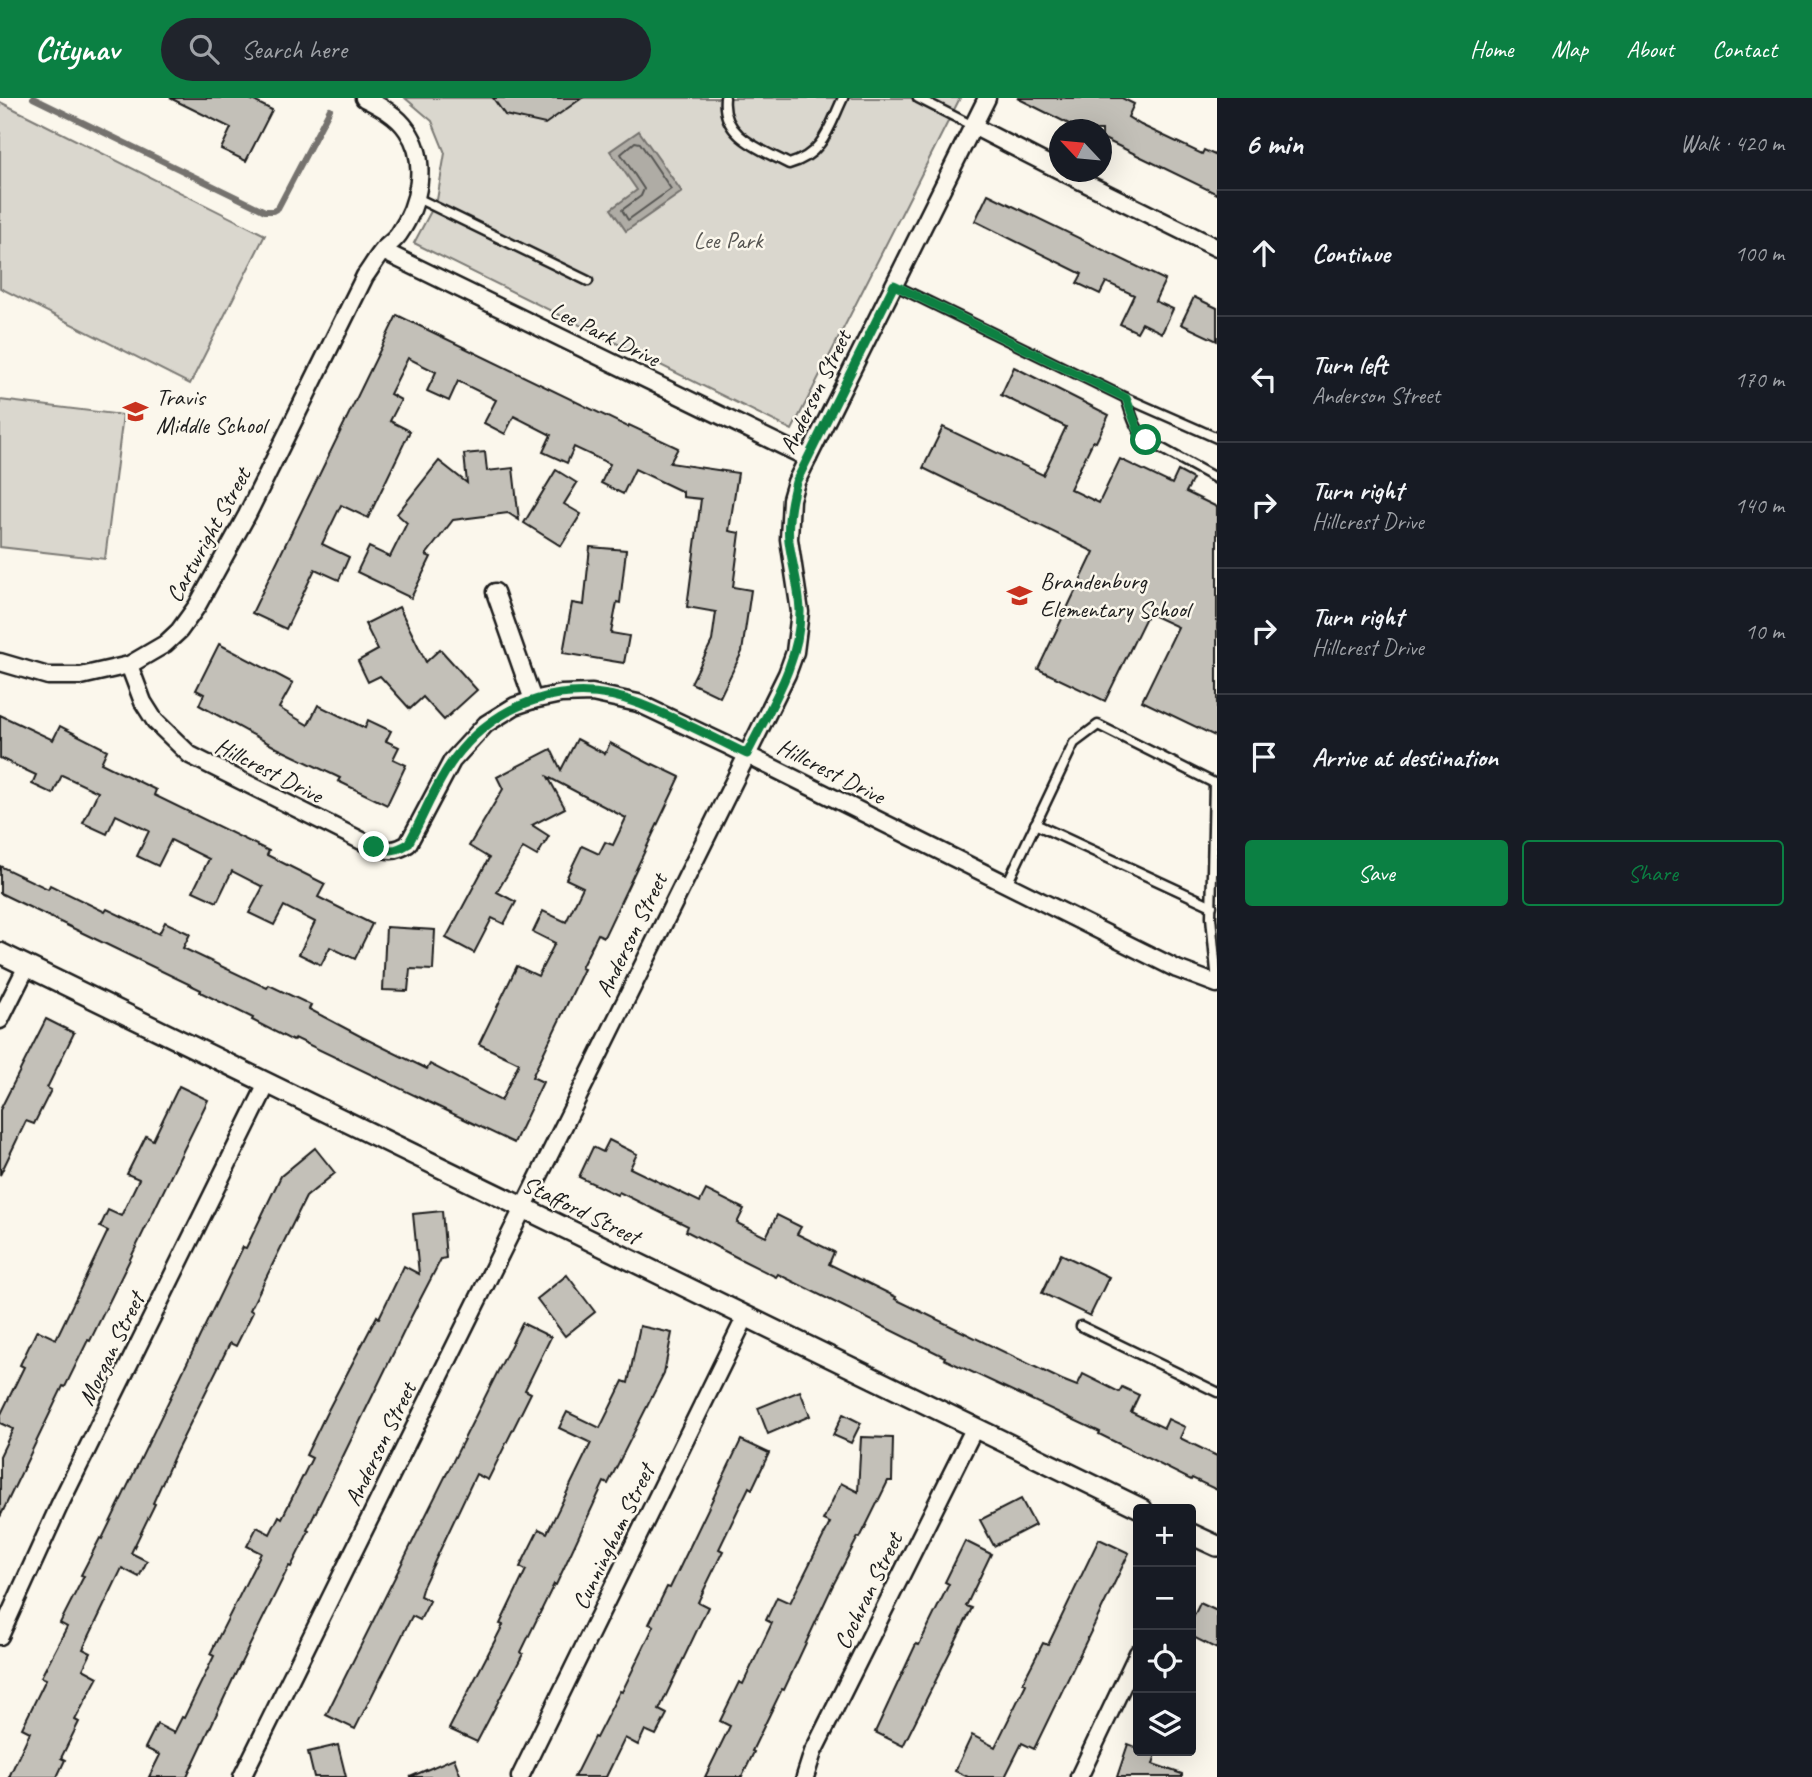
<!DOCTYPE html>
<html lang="en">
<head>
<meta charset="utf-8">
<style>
  body { margin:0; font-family:Caveat,sans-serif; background:#20242c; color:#f1f3f6 }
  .controls { position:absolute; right:21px; bottom:21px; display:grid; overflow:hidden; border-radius:7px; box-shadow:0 7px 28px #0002 }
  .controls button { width:63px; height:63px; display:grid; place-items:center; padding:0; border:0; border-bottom:2px solid #363941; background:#171b24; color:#f1f3f6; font:35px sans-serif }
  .compass { position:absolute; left:1049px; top:21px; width:63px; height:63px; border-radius:50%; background:#171b24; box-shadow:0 7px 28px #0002; rotate:296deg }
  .stop { position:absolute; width:21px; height:21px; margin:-16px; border:5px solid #0b8043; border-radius:50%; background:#fff }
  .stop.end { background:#0b8043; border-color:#fff; box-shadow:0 2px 7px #0008 }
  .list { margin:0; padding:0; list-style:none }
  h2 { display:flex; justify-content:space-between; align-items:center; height:91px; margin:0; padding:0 28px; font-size:30px }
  h2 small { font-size:23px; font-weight:400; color:#9ea1a6 }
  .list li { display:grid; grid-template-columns:46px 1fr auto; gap:21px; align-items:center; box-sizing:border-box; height:126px; padding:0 28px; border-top:2px solid #363941 }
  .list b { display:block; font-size:26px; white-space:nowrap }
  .list p { margin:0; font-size:23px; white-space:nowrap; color:#9ea1a6 }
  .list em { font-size:23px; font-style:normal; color:#9ea1a6 }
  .actions { display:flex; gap:14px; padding:21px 28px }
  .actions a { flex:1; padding:16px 0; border:2px solid #0b8043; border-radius:7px; text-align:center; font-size:24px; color:#0b8043 }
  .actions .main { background:#0b8043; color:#fff }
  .icon { flex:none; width:38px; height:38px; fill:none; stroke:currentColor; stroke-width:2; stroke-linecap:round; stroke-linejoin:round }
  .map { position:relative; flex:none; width:1217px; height:1679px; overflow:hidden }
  header { display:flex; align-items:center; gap:42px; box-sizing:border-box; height:98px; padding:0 35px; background:#0b8043; color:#fff }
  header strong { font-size:33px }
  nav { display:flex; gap:38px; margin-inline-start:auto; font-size:24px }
  .search { width:490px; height:63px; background:#20242c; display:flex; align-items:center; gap:18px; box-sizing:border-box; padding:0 24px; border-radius:38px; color:#9ea1a6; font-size:26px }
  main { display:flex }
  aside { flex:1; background:#171b24 }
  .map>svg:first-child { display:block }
  .green { fill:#dad7ce; stroke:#7b7a75; stroke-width:2 }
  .water { fill:#afaca5; stroke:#74726e; stroke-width:2 }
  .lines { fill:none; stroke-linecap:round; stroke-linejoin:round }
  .shore { stroke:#575653; stroke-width:2 }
  .stream { stroke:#74726e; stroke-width:6 }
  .building { fill:#c3c0b8; stroke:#1c1c1c; stroke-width:2 }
  .service-casing { stroke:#1c1c1c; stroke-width:13 }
  .minor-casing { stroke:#1c1c1c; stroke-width:21 }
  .tertiary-casing { stroke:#1c1c1c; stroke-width:24 }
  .service { stroke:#fbf7ec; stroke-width:8 }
  .minor { stroke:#fbf7ec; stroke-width:16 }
  .tertiary { stroke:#fbf7ec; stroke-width:19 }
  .route { stroke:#0b8043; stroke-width:9 }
  .labels { text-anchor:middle; stroke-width:5; stroke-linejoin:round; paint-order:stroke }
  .park-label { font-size:24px; fill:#555451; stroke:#fbf7ec }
  .street-label { font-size:24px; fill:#1c1c1c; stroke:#fbf7ec }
  .poi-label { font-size:24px; fill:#1c1c1c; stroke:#fbf7ec; text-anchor:start }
</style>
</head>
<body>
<header>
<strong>Citynav</strong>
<div class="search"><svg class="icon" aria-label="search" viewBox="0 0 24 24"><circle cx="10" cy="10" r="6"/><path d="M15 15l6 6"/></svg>Search here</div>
<nav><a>Home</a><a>Map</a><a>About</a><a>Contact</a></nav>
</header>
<main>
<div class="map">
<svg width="1217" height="1679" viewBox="0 0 1217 1679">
  <rect width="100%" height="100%" fill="#fbf7ec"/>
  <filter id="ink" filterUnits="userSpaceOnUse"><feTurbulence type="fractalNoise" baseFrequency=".0143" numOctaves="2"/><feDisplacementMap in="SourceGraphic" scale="14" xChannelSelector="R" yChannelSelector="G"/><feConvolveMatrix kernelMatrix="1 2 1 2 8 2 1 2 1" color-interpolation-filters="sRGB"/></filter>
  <g filter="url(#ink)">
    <g class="green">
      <polygon points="405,0 960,0 792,332 414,145 437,102 445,55 432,23"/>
      <polygon points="0,4 265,137 190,286 0,190"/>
      <polygon points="0,302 123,317 105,461 0,449"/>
    </g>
    <polygon class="water" points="639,33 682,94 626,133 611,111 637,92 610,53"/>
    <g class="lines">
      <polygon class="shore" points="635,44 640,45 671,91 628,122 622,112 641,98 644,91 621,56"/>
      <polyline class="stream" points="33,0 265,113 273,113 278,110 330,11"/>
    </g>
    <g class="building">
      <polygon points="170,0 248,0 272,12 246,63 221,51 231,30"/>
      <polygon points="493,0 582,0 545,26 505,17"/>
      <polygon points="1017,0 1122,0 1134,6 1128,19 1141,27 1202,56 1204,52 1217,58 1217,96 1102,40 1102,32 1081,32"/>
      <polygon points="988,96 1165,182 1155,203 1173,211 1162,235 1142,225 1137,234 1120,226 1134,197 1106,184 1100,196 1077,185 1082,176 975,123"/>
      <polygon points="1194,199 1217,210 1217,243 1181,226"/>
      <polygon points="397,217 628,329 629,327 678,350 670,365 738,375 729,433 740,435 733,489 751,492 742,554 720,599 691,585 712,543 716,514 687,509 701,401 683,399 683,394 635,371 623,396 601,385 610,366 574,349 567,365 543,354 551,337 514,318 505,336 484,325 496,302 458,283 449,303 427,293 436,274 408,260 390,296 401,302 390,323 410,333 368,420 341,407 322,446 349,459 339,482 315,471 286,531 252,515"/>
      <polygon points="1014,269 1109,317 1096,344 1093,343 1070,391 1099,405 1120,361 1172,386 1178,373 1193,381 1186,394 1217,409 1217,639 1142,603 1178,529 1148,515 1105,603 1038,571 1094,454 923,370 943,329 1043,377 1066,329 1001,297"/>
      <polygon points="485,354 487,373 513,370 519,422 508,415 453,422 426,457 431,459 411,500 357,474 369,449 390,459 407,425 397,416 439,363 467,385 464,356"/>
      <polygon points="556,372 577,385 564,406 581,416 561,448 524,425"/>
      <polygon points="590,449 626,452 620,505 617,504 611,535 629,538 624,565 563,555 572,505 584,507"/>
      <polygon points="399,509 426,564 440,551 477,592 444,622 423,599 410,611 380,578 368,584 358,563 378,552 365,526"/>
      <polygon points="219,546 293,585 279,610 308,627 318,607 365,630 368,622 391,633 386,643 399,649 393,661 406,667 387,707 338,683 340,680 277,650 199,607 204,596 196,592"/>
      <polygon points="0,617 53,642 60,628 107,652 101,665 156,692 154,697 269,753 267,757 325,786 318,799 372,826 355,861 330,849 321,867 299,856 315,824 284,808 274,827 249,815 263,789 232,773 217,804 193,793 209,761 171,742 158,768 137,758 149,733 116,717 107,736 83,725 98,694 62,677 53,696 32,686 36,677 0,660"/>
      <polygon points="577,641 605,656 610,645 652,667 653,666 680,679 604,839 598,836 581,870 584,871 532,979 543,984 514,1045 295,940 293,943 252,922 253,920 200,894 201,892 0,795 0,768 48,791 50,787 105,814 107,811 159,836 165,824 190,836 183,850 267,890 269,887 311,907 309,911 362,939 427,971 430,966 501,1003 519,965 479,946 517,868 538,878 555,845 533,834 543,813 566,824 583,789 566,781 582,748 599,756 605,744 613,747 626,720 548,679 565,710 532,727 549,738 537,758 523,750 497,794 516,804 504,826 492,820 474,855 446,840 489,760 469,748 503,691 497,679 551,651 561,672"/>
      <polygon points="386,829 435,832 433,872 410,871 408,893 383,892"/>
      <polygon points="46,921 74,935 47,990 51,992 34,1026 26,1023 0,1077 0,1012"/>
      <polygon points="179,988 208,1002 90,1243 88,1242 65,1289 63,1288 0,1419 0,1358 13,1331 0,1325 0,1318 24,1269 20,1267 37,1232 56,1241 108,1133 100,1129 108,1112 121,1118 139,1081 127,1076 146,1038 153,1042"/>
      <polygon points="609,1042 637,1056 630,1070 700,1104 706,1092 744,1111 737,1125 766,1139 777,1117 801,1129 797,1136 834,1154 829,1166 896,1199 895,1201 1062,1282 1077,1288 1083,1276 1119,1294 1122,1289 1139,1297 1131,1314 1164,1330 1168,1321 1185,1329 1180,1340 1217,1358 1217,1392 1192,1380 1191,1382 1099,1336 1100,1334 944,1261 945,1259 778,1176 776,1179 738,1160 686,1133 688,1128 619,1094 617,1097 579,1079 593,1049 603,1054"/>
      <polygon points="315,1050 335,1075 306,1099 250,1212 253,1214 236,1248 230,1245 176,1354 153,1405 155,1406 131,1455 147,1463 139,1479 122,1470 83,1551 91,1555 83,1571 98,1579 75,1622 79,1624 61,1660 65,1662 57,1679 9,1679 30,1634 22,1630 46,1581 41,1579 67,1529 60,1525 84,1478 81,1477 100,1440 102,1441 243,1149 246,1150 281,1078"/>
      <polygon points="442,1113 446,1160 441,1161 411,1219 307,1432 309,1433 291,1469 289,1468 233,1581 187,1679 149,1679 160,1657 145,1650 157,1626 174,1635 182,1619 184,1620 214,1558 210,1556 261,1455 247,1448 257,1429 270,1436 279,1418 282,1420 312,1360 306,1357 326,1316 377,1218 379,1220 404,1168 419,1176 413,1116"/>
      <polygon points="1061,1156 1109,1179 1090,1218 1042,1195"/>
      <polygon points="567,1177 595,1214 565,1238 537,1201"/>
      <polygon points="522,1225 551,1239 525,1292 531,1295 488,1382 476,1376 423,1488 420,1498 430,1503 420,1522 412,1518 355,1631 326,1617"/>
      <polygon points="640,1228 672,1235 664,1275 608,1386 604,1384 556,1487 554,1486 521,1554 523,1556 477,1644 449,1631 503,1527 500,1526 526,1472 520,1469 539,1431 547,1435 591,1345 559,1330 567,1314 600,1330 623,1283 628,1285"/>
      <polygon points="800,1293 810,1318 768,1336 758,1310"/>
      <polygon points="843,1316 861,1325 851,1345 833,1337"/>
      <polygon points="861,1339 893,1340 892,1383 888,1383 860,1440 858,1439 832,1489 784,1592 782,1591 752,1653 754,1654 742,1679 705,1679 730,1628 720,1623 739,1584 743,1586 772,1525 766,1522 777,1499 790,1505 830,1425 823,1422 841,1385 858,1394"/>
      <polygon points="741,1342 769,1355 752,1391 749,1389 719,1451 723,1453 698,1504 708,1509 659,1612 667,1616 656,1637 645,1632 638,1647 625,1640 606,1679 574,1679 594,1639 596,1640 620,1593 622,1594 654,1528 649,1526 667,1489 670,1490"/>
      <polygon points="1021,1401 1035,1427 994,1448 980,1422"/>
      <polygon points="1099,1441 1129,1455 1034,1651 1022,1645 1005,1679 968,1679 955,1673 972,1637 995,1649 1026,1586 1023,1584 1043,1545 1048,1547"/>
      <polygon points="965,1443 991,1456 966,1508 972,1510 903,1648 875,1634 916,1546 919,1547 949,1486 945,1484"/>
      <polygon points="1200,1505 1217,1513 1217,1551 1191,1538 1191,1524"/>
      <polygon points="1128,1646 1138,1650 1138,1653 1156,1656 1153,1666 1182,1676 1182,1679 1117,1679"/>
      <polygon points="338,1647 346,1679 314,1679 308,1654"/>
      <polygon points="454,1660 461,1679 410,1679"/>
    </g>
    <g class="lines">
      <defs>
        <g id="service">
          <path d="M 725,0 C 721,39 761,51 789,66 C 823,57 829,29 843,0"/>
          <polyline points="918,0 973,28"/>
          <polyline points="417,100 588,183"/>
          <polyline points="894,187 1126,300 1217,340"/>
          <path d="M 1126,300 C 1131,315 1134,330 1146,342 L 1217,381"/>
          <polyline points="1035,726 1212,808"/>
          <polyline points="1007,786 1074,645 1098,627 1214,685 1211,819 1217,885"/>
          <polyline points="1081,1228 1217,1294"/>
        </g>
        <g id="minor">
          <polyline points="973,28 1059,72"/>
          <polyline points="1063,74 1217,150"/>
          <polyline points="383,153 808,360"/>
          <polyline points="495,494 533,602"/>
          <path d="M 0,564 L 48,578 L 81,578 L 129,567 L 165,546 L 179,533 L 197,508 L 247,417 L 365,178 C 371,170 377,159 384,151 C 389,146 395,142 399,136 C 419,107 429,63 407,32 C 397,17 380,8 364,0"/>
          <path d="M 129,567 L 143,604 L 155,623 L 190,657 L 374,749 C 388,753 395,754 408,746 L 452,663 L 486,626 L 515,608 L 533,602 L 561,596 L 592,595 L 638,605 L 727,647 L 1177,871 L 1217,886"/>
          <polyline points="0,922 27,868"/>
          <polyline points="0,1538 59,1408 267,986"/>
          <polyline points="242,1679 787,576 795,554 800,514 789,441 791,401 796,384 987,0"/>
          <polyline points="520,1679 746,1218"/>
          <polyline points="805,1679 813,1654 975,1329"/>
          <polyline points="1079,1679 1138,1555"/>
        </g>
        <g id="tertiary">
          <polyline points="0,855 1142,1411"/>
          <polyline points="1191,1436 1217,1448"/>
        </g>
      </defs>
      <use href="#service" class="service-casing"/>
      <use href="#minor" class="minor-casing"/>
      <use href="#tertiary" class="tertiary-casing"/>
      <use href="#service" class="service"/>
      <use href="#minor" class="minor"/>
      <use href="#tertiary" class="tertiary"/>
    </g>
  </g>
  <g class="lines" filter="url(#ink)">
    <path class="route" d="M 374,749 C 388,753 395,754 408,746 C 424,718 435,686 454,661 C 498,602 570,579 640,606 C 676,620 712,639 747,656 C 769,611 801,564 800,512 C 799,488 792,466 789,443 C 787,424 791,403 796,384 L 894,187 L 1126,300 L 1139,335 L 1146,342"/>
  </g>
  <defs>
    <symbol id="school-bare" viewBox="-9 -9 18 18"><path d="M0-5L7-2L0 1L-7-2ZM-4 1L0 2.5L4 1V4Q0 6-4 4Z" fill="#c8321e" stroke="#fbf7ec" stroke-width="2.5" paint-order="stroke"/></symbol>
  </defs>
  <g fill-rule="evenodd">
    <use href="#school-bare" x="118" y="296" width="35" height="35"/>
    <use href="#school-bare" x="1002" y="480" width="35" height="35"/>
  </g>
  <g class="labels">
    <g class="park-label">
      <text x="728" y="150">Lee Park</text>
    </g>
    <g class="street-label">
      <text transform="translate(605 236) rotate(26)" y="8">Lee Park Drive</text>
      <text transform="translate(815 294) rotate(-64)" y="8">Anderson Street</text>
      <text transform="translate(208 437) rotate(-61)" y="8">Cartwright Street</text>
      <text transform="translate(269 672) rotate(27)" y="8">Hillcrest Drive</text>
      <text transform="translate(831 673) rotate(27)" y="8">Hillcrest Drive</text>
      <text transform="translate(631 837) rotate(-64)" y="8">Anderson Street</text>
      <text transform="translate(581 1112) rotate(26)" y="8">Stafford Street</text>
      <text transform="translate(111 1251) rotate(-64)" y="8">Morgan Street</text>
      <text transform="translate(380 1346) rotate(-64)" y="8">Anderson Street</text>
      <text transform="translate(613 1439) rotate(-64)" y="8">Cunningham Street</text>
      <text transform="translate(868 1493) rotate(-64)" y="8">Cochran Street</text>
    </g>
    <g class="poi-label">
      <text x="156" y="307">Travis<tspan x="156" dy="28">Middle School</tspan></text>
      <text x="1040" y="491">Brandenburg<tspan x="1040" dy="28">Elementary School</tspan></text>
    </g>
  </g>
</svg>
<div class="controls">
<button>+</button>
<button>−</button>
<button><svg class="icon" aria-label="locate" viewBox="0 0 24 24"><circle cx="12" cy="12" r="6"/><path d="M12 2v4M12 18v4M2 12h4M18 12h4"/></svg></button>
<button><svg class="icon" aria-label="layers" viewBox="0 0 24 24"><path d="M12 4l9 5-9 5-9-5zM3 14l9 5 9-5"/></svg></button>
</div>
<svg class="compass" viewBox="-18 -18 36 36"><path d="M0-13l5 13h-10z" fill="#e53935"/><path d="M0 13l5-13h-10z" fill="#9ea1a6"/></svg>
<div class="stop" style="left:1146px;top:342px"></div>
<div class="stop end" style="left:374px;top:749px"></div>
</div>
<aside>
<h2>6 min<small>Walk · 420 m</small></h2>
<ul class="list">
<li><svg class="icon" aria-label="ahead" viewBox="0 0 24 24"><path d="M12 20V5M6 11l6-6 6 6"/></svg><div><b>Continue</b></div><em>100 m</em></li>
<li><svg class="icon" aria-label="left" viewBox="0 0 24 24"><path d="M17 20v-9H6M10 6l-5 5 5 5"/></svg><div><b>Turn left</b><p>Anderson Street</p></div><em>170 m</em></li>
<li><svg class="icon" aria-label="right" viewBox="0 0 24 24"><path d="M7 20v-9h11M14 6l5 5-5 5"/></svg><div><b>Turn right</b><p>Hillcrest Drive</p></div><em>140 m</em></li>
<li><svg class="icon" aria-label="right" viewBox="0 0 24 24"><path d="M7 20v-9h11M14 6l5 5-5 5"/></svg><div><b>Turn right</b><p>Hillcrest Drive</p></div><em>10 m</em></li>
<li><svg class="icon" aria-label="arrive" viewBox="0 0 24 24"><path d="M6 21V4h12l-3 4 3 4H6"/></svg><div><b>Arrive at destination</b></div></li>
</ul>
<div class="actions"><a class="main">Save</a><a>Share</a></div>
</aside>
</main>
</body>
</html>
